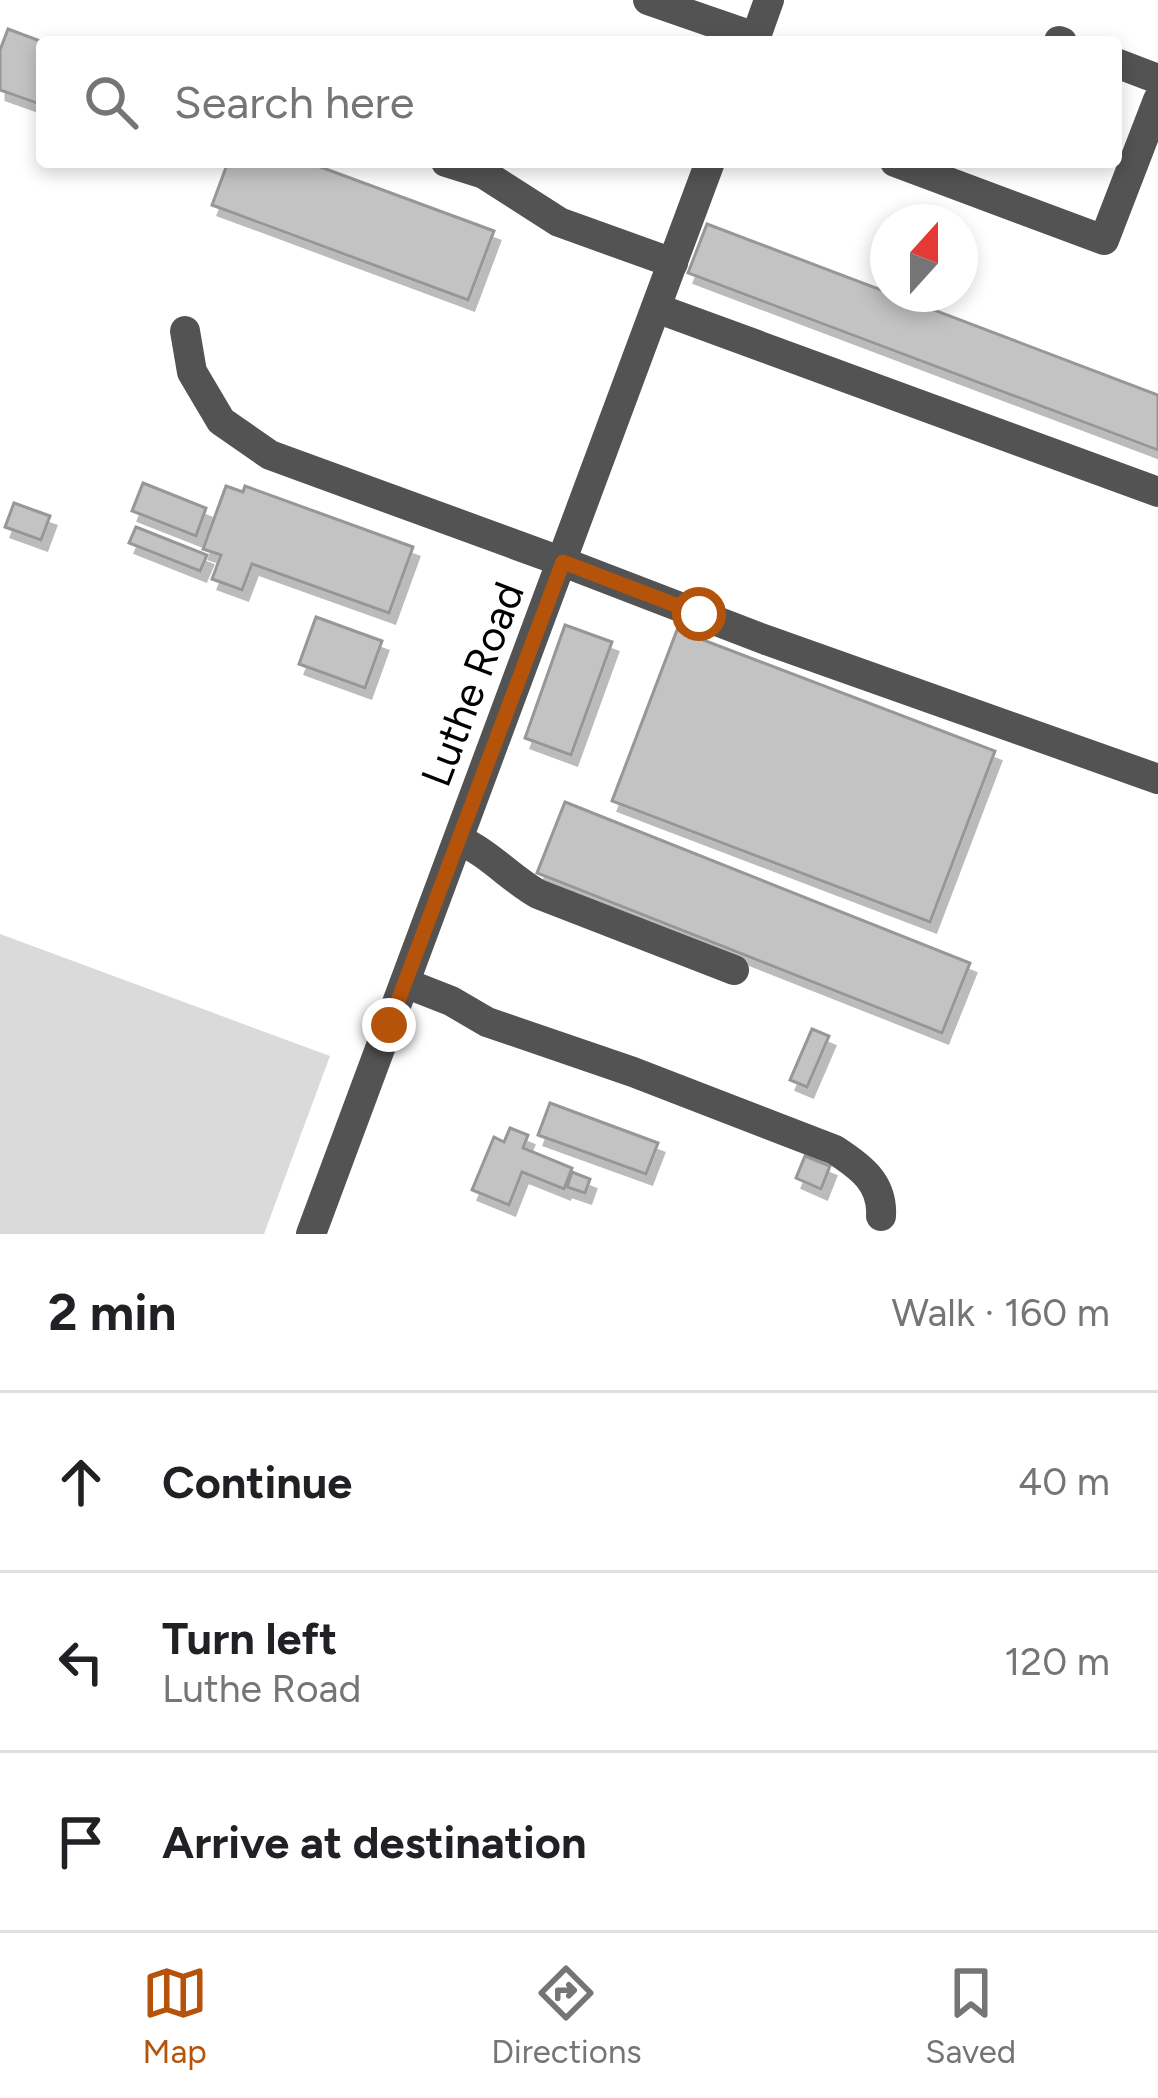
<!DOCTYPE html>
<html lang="en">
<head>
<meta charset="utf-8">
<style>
  body { margin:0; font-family:Figtree,sans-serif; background:#f2f2f2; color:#202124 }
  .compass { position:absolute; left:870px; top:204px; width:108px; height:108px; border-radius:50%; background:#fff; box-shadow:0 6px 18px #0003; rotate:21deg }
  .stop { position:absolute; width:36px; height:36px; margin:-27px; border:9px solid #b45309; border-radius:50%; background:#fff }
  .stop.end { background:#b45309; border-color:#fff; box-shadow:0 3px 12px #0008 }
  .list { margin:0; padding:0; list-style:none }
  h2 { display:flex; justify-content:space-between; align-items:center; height:156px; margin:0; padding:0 48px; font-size:51px }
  h2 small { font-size:39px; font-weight:400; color:#757577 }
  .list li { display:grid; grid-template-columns:78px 1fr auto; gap:36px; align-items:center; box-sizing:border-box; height:180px; padding:0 48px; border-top:3px solid #e0e0e0 }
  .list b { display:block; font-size:45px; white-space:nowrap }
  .list p { margin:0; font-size:39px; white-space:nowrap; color:#757577 }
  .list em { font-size:39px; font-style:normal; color:#757577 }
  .icon { flex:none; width:66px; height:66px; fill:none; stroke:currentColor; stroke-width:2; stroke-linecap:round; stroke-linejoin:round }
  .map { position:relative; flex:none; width:1158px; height:1234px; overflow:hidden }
  .search { position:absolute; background:#fff; box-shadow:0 6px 18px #0003; left:36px; right:36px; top:36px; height:132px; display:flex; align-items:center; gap:30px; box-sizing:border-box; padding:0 42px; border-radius:12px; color:#757577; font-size:45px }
  .sheet { height:696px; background:#fff }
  nav { display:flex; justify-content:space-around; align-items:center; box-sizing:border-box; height:168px; border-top:3px solid #e0e0e0; background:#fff; font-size:33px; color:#757577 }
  nav a { display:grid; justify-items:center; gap:6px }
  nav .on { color:#b45309 }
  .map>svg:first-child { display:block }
  .green { fill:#dadada }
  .building { fill:#c3c3c3; stroke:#979797; stroke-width:3; filter:url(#shadow) }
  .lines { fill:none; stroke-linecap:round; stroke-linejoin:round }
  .minor { stroke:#535353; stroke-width:30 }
  .route { stroke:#b45309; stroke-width:15 }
  .labels { text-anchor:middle; stroke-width:9; stroke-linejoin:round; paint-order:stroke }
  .street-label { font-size:42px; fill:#000; stroke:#fff }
</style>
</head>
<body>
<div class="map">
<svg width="1158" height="1234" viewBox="0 0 1158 1234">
  <defs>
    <filter id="shadow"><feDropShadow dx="6" dy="10" stdDeviation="0" flood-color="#0004"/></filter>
  </defs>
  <rect width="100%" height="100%" fill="#fff"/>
  <polygon class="green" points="0,934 330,1056 264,1234 0,1234"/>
  <g class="building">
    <polygon points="8,29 43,42 42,105 0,90 0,50"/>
    <polygon points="228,162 307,162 494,231 468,300 212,205"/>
    <polygon points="707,224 1158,395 1158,450 688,273"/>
    <polygon points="143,483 206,508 196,536 132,511"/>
    <polygon points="226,486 243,492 245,486 413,547 389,613 252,564 242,590 212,579 221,555 203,549"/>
    <polygon points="14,503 50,516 41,540 5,527"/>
    <polygon points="136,527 207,555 200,571 129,543"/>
    <polygon points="316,617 382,641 365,688 299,664"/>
    <polygon points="565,625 612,642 571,755 525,738"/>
    <polygon points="677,630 995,751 930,922 612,801"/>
    <polygon points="565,802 970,963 942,1033 537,873"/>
    <polygon points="812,1029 829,1036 807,1087 790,1080"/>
    <polygon points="550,1103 658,1143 646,1174 538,1135"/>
    <polygon points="510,1128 528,1135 523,1148 572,1168 564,1189 522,1172 509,1205 472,1190 494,1137 504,1142"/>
    <polygon points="805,1156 830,1166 821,1189 796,1178"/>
    <polygon points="572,1172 590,1179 585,1193 567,1187"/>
  </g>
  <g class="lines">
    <g class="minor">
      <polyline points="648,0 755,37"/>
      <polyline points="1059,41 1062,42"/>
      <polyline points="754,42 769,0"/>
      <polyline points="1116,63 1158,79"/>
      <polyline points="446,162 484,174 559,222 673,263"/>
      <polyline points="895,162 1104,240 1158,100"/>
      <polyline points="656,308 1158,492"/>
      <polyline points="185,331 192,372 221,421 270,455 563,562 766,640 1158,779"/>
      <path d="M 459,840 C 489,853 510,878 538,894 L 734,970"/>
      <path d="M 405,983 L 451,1001 L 487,1022 L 633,1072 L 835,1150 C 861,1167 883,1183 881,1216"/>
      <polyline points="311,1234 710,162"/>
    </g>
  </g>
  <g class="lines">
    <polyline class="route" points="389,1025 563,562 699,614"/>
  </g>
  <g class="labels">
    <g class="street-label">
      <text transform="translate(472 684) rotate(-69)" y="15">Luthe Road</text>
    </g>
  </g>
</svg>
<svg class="compass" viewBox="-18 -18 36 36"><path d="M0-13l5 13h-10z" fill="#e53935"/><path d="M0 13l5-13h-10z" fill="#757577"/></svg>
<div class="stop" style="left:699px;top:614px"></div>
<div class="stop end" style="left:389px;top:1025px"></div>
<div class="search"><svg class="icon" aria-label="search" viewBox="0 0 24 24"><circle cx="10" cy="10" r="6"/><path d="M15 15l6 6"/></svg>Search here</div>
</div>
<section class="sheet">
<h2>2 min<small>Walk · 160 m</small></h2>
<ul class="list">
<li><svg class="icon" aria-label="ahead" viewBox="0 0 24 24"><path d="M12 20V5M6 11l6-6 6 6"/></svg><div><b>Continue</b></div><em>40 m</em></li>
<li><svg class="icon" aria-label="left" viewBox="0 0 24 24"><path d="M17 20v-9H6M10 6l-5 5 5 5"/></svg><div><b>Turn left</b><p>Luthe Road</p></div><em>120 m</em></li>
<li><svg class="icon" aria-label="arrive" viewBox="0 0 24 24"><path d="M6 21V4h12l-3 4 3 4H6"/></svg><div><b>Arrive at destination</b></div></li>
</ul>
</section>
<nav>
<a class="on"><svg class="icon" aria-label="map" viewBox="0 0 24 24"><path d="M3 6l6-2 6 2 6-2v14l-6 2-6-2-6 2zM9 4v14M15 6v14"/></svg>Map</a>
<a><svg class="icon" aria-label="directions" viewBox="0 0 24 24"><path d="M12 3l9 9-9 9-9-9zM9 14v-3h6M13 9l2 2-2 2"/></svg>Directions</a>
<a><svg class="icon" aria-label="saved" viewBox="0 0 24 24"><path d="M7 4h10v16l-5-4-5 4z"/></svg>Saved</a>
</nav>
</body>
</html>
